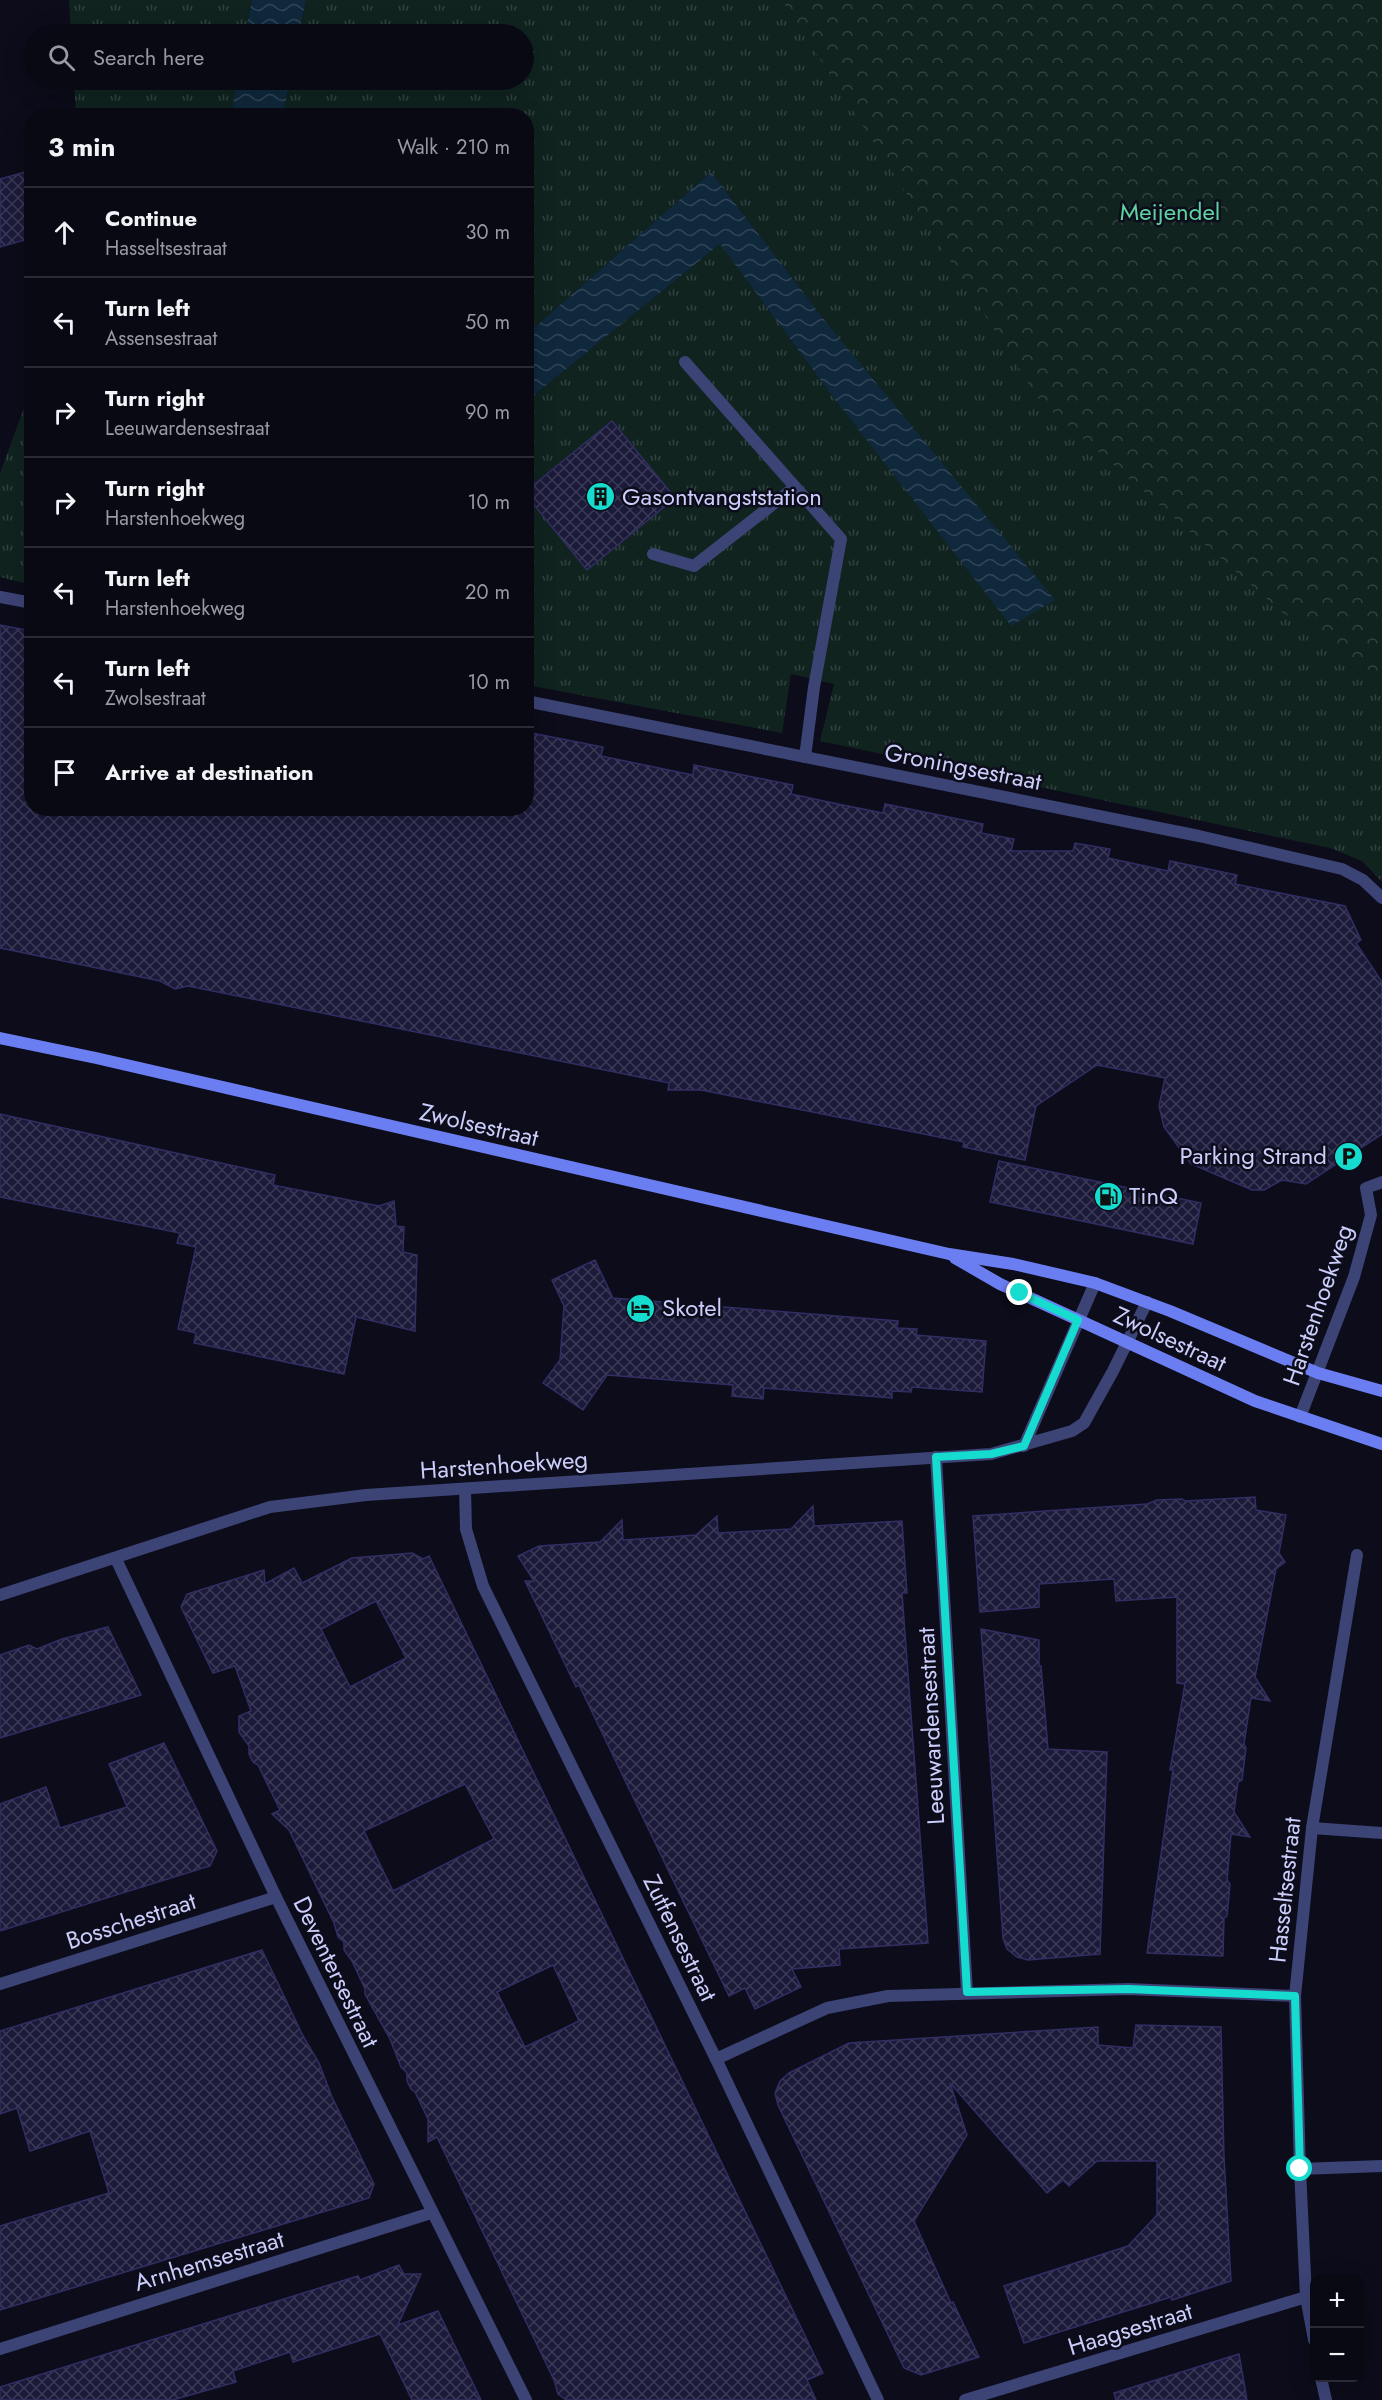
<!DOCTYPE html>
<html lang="en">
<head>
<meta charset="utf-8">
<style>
  body { margin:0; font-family:Jost,sans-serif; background:#12121d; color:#f1f3f6 }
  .controls { position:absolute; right:18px; bottom:18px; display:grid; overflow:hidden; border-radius:12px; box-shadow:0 6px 24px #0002 }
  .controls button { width:54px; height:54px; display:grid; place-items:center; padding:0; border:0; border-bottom:2px solid #292a34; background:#090914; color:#f1f3f6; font:30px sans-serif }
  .stop { position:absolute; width:18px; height:18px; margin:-14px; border:4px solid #15dcce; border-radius:50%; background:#fff }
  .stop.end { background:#15dcce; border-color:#fff; box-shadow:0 2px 6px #0008 }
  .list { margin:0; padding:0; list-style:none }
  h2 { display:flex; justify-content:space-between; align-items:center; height:78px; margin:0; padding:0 24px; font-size:26px }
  h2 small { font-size:20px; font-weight:400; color:#999aa0 }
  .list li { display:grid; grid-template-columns:39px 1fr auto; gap:18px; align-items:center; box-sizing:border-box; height:90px; padding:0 24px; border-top:2px solid #292a34 }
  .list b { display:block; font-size:22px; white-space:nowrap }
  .list p { margin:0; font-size:20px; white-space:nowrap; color:#999aa0 }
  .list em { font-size:20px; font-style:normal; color:#999aa0 }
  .icon { flex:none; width:33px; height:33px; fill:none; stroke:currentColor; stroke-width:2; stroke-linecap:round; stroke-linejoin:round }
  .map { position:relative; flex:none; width:1382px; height:2400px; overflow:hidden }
  .search { position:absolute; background:#090914; box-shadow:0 6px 24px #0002; left:24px; top:24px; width:510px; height:66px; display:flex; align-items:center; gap:15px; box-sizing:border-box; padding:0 21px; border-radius:33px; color:#999aa0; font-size:22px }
  .panel { position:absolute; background:#090914; box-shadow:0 6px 24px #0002; left:24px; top:108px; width:510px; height:708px; border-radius:24px }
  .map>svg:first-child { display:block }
  .grass { fill:url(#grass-tufts) }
  .park { fill:url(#park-crowns) }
  .water { fill:url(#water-waves) }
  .building { fill:url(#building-cross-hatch); stroke:#302e63; stroke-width:1.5; fill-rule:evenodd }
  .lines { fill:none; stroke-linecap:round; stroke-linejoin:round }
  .service { stroke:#3c4375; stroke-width:12 }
  .minor { stroke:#3c4375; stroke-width:12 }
  .tertiary { stroke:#3c4375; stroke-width:12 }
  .secondary { stroke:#6b7ef1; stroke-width:12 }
  .route { stroke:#15dcce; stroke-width:8 }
  .labels { text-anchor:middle; stroke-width:5; stroke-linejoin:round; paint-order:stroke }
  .park-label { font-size:24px; fill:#5fd2a1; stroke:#0c0c1a }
  .poi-label { font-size:24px; fill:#cbcdfa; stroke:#0c0c1a; text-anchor:start }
  .street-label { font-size:24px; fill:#cbcdfa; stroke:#0c0c1a }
</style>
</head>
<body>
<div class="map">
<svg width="1382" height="2400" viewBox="0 0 1382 2400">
  <defs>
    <pattern id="grass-tufts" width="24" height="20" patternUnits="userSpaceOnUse" patternTransform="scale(1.5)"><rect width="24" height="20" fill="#10231f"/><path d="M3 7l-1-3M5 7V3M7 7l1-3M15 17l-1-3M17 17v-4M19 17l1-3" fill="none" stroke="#314240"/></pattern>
    <pattern id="park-crowns" width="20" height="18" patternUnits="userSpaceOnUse" patternTransform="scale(1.5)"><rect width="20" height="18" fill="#10231f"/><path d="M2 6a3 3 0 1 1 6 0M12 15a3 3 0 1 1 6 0" fill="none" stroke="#314240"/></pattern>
    <pattern id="water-waves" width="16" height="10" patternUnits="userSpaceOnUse" patternTransform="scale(1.5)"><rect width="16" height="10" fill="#0f283b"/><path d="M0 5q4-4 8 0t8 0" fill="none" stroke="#314658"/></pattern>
    <pattern id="building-cross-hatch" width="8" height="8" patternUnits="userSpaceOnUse" patternTransform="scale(1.5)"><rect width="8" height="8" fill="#1b1a39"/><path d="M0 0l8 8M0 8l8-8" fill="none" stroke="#3b3a57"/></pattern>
  </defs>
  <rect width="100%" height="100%" fill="#0c0c1a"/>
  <g class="grass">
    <polygon points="69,0 252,0 245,34 71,34"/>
    <polygon points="306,0 1382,0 1382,882 1362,861 1330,848 820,741 834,684 791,674 782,733 527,685 527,401 720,244 827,389 826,322 711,172 527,334 526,116 283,116 290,80 524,80 524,34 299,34"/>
    <polygon points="74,80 237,80 231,116 76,115"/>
    <polygon points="31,389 31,585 0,577 0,473"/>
  </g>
  <polygon class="park" points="782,0 1382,0 1382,679 1282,612 1040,401"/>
  <g class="water">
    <polygon points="252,0 306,0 299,34 245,34"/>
    <polygon points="237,80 290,80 283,115 231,115"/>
    <polygon points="711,172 826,322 1055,600 1011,626 827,389 720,244 527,401 527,334"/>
  </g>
  <g class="building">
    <polygon points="32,170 32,238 0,247 0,179"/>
    <polygon points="612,421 675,498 587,570 526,495 526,491"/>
    <polygon points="0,625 32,631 32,808 526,808 526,732 603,747 601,756 693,775 694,765 793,785 791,794 838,804 883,813 885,804 983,824 981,833 1014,839 1011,851 1073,851 1075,843 1110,849 1108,858 1168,871 1170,861 1237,875 1235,884 1345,906 1361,940 1356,943 1382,982 1382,1134 1306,1184 1282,1180 1264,1190 1252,1190 1191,1164 1164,1127 1159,1106 1165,1078 1097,1065 1036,1106 1025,1160 963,1147 964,1142 701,1090 668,1090 669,1083 188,986 175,989 160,981 0,948"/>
    <polygon points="0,1114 275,1175 273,1185 379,1206 394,1201 396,1226 404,1227 403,1252 417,1255 415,1331 356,1317 344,1374 194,1343 196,1333 178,1329 196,1247 177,1243 180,1233 0,1197"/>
    <polygon points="999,1161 1201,1203 1193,1244 990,1202"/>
    <polygon points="595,1260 613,1298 898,1321 897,1328 917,1329 916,1335 986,1341 982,1392 912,1387 911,1392 892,1391 892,1398 764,1388 763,1399 732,1396 733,1385 607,1375 583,1410 543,1383 560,1360 564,1306 552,1280"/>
    <polygon points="1255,1497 1256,1510 1286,1515 1279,1553 1285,1562 1276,1569 1255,1677 1270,1701 1251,1698 1244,1744 1246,1748 1242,1780 1238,1782 1234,1812 1250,1837 1231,1834 1227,1880 1230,1884 1227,1916 1224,1918 1223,1956 1147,1953 1173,1770 1170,1770 1185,1684 1177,1683 1177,1597 1116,1601 1114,1579 1039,1584 1039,1607 980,1612 973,1516 1147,1504 1157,1500 1182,1499 1185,1501"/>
    <polygon points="813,1506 814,1526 902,1521 907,1593 902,1593 928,1943 839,1949 840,1965 792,1969 801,1987 755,2009 745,1988 729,1996 579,1685 576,1687 525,1581 534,1581 518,1556 539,1546 600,1542 622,1520 623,1540 696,1535 717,1516 718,1533 791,1529"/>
    <path d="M 412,1553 L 423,1559 L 429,1556 L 823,2373 L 807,2380 L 816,2400 L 566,2400 L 558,2394 L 554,2380 L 437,2137 L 428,2142 L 428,2119 L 415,2092 L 411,2089 L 407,2081 L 407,2073 L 401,2067 L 390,2039 L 365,1994 L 365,1989 L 352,1961 L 344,1950 L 344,1942 L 338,1937 L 334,1923 L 289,1830 L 272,1814 L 280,1810 L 258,1765 L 253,1762 L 249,1754 L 249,1746 L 239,1732 L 239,1716 L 251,1711 L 235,1666 L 213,1673 L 181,1607 L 187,1594 L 264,1570 L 265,1584 L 294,1568 L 302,1583 L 352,1558 ZM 376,1601 L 406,1658 L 350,1687 L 321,1629 ZM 465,1784 L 494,1839 L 393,1891 L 364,1831 ZM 553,1965 L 579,2021 L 525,2047 L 497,1992 Z"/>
    <polygon points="108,1627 141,1695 0,1738 0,1655 29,1645 37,1649 62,1639"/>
    <polygon points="981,1629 1039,1640 1039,1666 1041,1666 1048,1749 1107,1752 1100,1954 1028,1960 1017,1957 1007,1949 1003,1938"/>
    <polygon points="164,1743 217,1851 210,1866 0,1931 0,1804 46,1787 60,1828 127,1807 109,1764"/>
    <polygon points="262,1950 303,2036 319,2063 332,2097 374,2184 369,2198 0,2310 0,2226 109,2193 90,2131 30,2151 17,2108 0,2114 0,2031"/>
    <polygon points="1136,2025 1221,2027 1224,2157 1231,2281 1172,2300 1171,2297 1024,2343 1004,2286 1128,2246 1157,2215 1157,2161 1097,2161 1069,2186 1063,2180 1047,2193 950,2083 967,2135 914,2221 951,2303 953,2302 979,2357 921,2375 904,2368 778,2105 775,2093 780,2081 789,2073 849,2043 1098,2027 1098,2045 1133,2048"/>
    <polygon points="399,2265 404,2274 421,2274 398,2325 438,2311 481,2400 412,2400 380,2334 293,2362 290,2352 233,2371 236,2382 173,2400 0,2400 0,2387 358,2276 360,2280"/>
    <polygon points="1239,2354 1247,2400 1116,2400 1114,2393"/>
  </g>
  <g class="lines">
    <g class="service">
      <polyline points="685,362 841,539 814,687 805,757"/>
      <polyline points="653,554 694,566 795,487"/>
    </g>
    <g class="minor">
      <polyline points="0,597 32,603"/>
      <polyline points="526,701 1199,836 1342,869 1363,880 1382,898"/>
      <polyline points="1300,1417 1354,1277 1371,1215 1366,1188 1382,1182"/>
      <polyline points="936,1457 967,1992"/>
      <polyline points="465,1489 466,1529 483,1586 716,2059 878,2400"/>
      <polyline points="116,1559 276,1897 526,2400"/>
      <polyline points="1312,1828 1382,1833"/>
      <polyline points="0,1984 276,1897"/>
      <polyline points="716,2059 827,2008 888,1996 1128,1989 1295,1996"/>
      <polyline points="1300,2169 1382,2166"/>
      <polyline points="1314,2340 1306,2297 1300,2169 1295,1996 1312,1828 1357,1555"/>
      <polyline points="0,2349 431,2213"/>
      <polyline points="1321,2378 1326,2400"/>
      <polyline points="965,2400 1306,2297"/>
    </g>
    <g class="tertiary">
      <polyline points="1024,1446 1095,1283"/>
      <polyline points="0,1595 270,1507 366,1495 991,1454 1072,1431 1084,1423 1113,1371 1147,1302"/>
    </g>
    <g class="secondary">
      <polyline points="0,1038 96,1058 949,1254 1013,1264 1095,1283 1170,1311 1318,1373 1382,1391"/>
      <polyline points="955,1258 1000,1284 1255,1401 1382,1444"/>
    </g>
  </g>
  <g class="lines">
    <polyline class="route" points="1020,1293 1078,1320 1024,1446 991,1454 936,1457 967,1992 1128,1989 1295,1996 1300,2169"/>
  </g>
  <defs>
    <symbol id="building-disc" viewBox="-11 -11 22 22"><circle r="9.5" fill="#15dcce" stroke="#0c0c1a"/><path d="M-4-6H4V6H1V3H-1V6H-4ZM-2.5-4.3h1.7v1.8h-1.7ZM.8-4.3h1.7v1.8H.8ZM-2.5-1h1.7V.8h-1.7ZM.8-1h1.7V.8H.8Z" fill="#111"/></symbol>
    <symbol id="parking-disc" viewBox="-11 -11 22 22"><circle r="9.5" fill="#15dcce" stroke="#0c0c1a"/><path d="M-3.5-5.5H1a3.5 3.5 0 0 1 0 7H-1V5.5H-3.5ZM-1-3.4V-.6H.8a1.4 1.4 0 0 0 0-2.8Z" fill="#111"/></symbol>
    <symbol id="fuel-disc" viewBox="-11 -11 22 22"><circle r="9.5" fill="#15dcce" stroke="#0c0c1a"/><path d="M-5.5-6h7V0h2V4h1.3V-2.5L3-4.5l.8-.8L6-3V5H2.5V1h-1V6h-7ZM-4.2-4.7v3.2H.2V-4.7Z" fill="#111"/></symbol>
    <symbol id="hotel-disc" viewBox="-11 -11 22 22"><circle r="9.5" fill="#15dcce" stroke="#0c0c1a"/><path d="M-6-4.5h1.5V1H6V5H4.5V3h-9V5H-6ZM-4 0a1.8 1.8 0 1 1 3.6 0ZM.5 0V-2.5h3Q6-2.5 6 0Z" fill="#111"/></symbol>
  </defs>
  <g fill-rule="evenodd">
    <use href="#building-disc" x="584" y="480" width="33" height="33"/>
    <use href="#parking-disc" x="1332" y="1140" width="33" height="33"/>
    <use href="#fuel-disc" x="1092" y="1180" width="33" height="33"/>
    <use href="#hotel-disc" x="624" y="1292" width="33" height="33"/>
  </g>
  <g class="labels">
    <g class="park-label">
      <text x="1170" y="220">Meijendel</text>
    </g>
    <g class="poi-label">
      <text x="622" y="505">Gasontvangststation</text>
      <text x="1327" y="1164" text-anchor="end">Parking Strand</text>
      <text x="1129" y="1204">TinQ</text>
      <text x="662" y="1316">Skotel</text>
    </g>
    <g class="street-label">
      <text transform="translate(963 767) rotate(11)" y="8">Groningsestraat</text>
      <text transform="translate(479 1125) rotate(13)" y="8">Zwolsestraat</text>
      <text transform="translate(1318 1305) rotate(-71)" y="8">Harstenhoekweg</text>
      <text transform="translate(1170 1339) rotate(25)" y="8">Zwolsestraat</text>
      <text transform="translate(504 1465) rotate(-4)" y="8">Harstenhoekweg</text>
      <text transform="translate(931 1726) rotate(-93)" y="8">Leeuwardensestraat</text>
      <text transform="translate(1285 1890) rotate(-84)" y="8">Hasseltsestraat</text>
      <text transform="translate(131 1921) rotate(-18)" y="8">Bosschestraat</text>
      <text transform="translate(680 1938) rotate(64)" y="8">Zutfensestraat</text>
      <text transform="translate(336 1972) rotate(64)" y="8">Deventersestraat</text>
      <text transform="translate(209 2261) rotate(-17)" y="8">Arnhemsestraat</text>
      <text transform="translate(1130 2329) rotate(-17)" y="8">Haagsestraat</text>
    </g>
  </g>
</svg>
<div class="controls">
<button>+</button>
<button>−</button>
</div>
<div class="stop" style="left:1300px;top:2169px"></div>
<div class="stop end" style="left:1020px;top:1293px"></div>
<div class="search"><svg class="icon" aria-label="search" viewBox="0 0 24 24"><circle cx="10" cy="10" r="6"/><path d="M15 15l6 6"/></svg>Search here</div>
<section class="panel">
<h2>3 min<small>Walk · 210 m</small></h2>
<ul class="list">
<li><svg class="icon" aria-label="ahead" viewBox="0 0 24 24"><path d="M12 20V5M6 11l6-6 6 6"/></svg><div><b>Continue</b><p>Hasseltsestraat</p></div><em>30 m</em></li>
<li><svg class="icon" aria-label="left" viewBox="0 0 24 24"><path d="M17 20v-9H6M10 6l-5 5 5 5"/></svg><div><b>Turn left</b><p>Assensestraat</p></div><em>50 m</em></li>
<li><svg class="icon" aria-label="right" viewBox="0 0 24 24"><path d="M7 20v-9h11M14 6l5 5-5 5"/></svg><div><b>Turn right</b><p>Leeuwardensestraat</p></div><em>90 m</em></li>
<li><svg class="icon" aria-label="right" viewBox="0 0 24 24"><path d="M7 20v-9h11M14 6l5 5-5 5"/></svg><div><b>Turn right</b><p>Harstenhoekweg</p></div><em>10 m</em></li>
<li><svg class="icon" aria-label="left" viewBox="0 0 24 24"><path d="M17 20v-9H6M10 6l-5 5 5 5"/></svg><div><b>Turn left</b><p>Harstenhoekweg</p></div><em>20 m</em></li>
<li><svg class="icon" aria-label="left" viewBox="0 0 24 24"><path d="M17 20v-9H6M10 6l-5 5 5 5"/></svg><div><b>Turn left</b><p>Zwolsestraat</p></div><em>10 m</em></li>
<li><svg class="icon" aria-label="arrive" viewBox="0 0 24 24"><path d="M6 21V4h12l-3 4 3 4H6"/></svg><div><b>Arrive at destination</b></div></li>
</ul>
</section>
</div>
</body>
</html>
